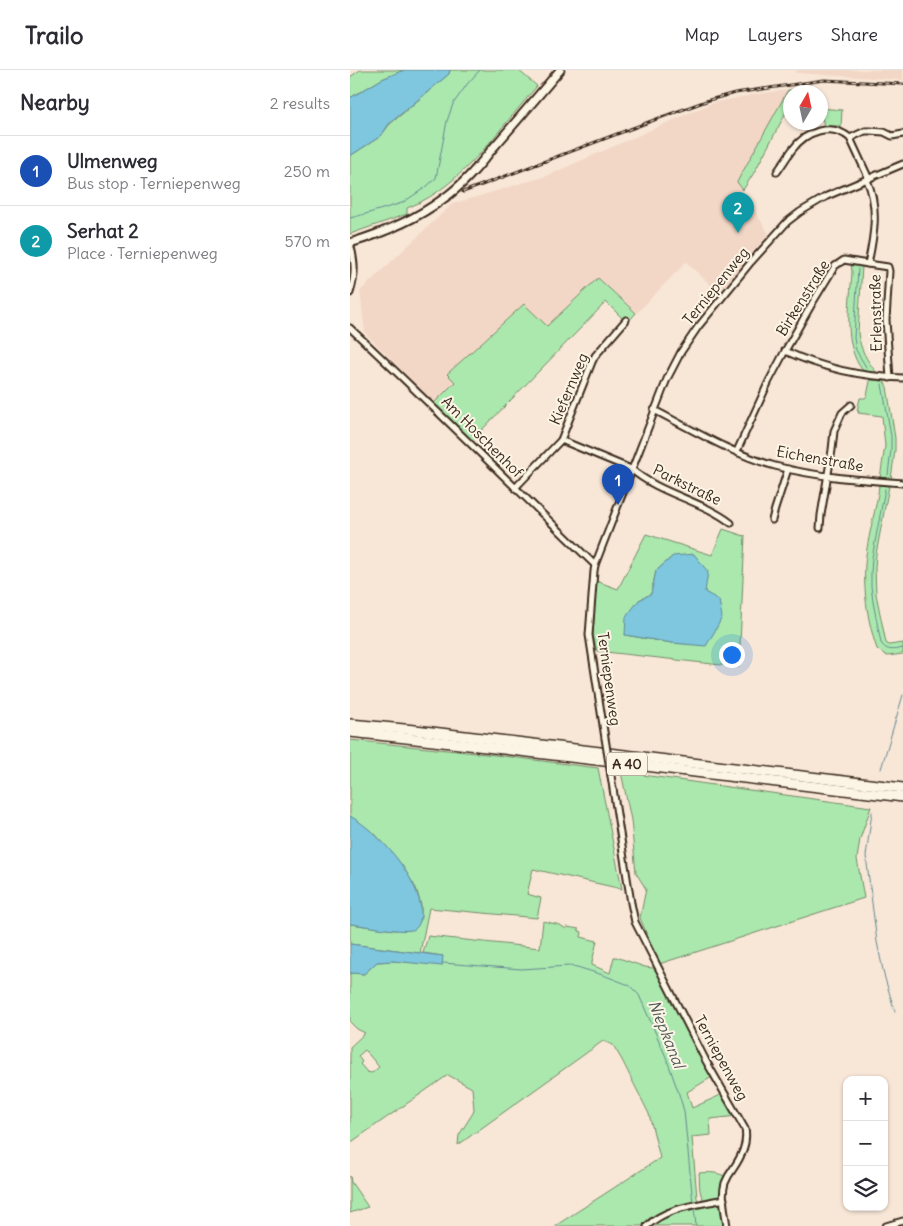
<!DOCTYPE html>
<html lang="en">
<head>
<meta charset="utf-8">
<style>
  body { margin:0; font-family:Delius,sans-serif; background:#f2f2f3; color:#2b2b33 }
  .controls { position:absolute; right:15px; bottom:15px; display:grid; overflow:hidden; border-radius:10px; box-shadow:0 1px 4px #0004 }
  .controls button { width:45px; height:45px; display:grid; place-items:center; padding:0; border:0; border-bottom:1px solid #e1e1e2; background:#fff; color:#2b2b33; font:25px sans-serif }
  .compass { position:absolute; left:433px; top:15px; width:45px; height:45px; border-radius:50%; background:#fff; box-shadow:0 1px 4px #0004; rotate:9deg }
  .you { position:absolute; left:381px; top:584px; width:18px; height:18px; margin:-12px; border:4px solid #fff; border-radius:50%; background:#1a73e8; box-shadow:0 0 0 8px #1a73e833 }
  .badge { display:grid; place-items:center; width:32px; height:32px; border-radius:50%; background:#ea580c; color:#fff; font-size:16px; font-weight:700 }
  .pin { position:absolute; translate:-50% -41px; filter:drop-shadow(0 1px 2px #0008) }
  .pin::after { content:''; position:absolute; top:26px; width:18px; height:15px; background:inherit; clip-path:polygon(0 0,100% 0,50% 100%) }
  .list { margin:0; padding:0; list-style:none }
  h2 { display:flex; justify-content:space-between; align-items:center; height:65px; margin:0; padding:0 20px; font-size:21px }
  h2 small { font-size:16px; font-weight:400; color:#7c7c81 }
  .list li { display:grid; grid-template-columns:32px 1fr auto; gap:15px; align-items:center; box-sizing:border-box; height:70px; padding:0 20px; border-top:1px solid #e1e1e2 }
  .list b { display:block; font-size:19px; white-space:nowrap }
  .list p { margin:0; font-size:16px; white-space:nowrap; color:#7c7c81 }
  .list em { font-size:16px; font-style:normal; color:#7c7c81 }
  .icon { flex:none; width:28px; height:28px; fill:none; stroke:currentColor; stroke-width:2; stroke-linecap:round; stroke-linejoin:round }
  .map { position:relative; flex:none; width:553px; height:1156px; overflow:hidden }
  header { display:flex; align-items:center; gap:30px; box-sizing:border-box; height:70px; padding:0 25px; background:#fff; border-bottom:1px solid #e1e1e2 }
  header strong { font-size:24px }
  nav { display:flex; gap:28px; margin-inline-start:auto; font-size:18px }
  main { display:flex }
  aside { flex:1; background:#fff }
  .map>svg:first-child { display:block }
  .built { fill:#f3d7c6 }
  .green { fill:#abe8ae; stroke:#738966; fill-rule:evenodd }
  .water { fill:#7ec7df; stroke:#638892 }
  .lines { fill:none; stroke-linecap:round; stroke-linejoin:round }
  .stream { stroke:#638892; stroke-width:1 }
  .street-casing { stroke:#3b2a1e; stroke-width:9 }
  .secondary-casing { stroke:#3b2a1e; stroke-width:11 }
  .highway-casing { stroke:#3b2a1e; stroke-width:12 }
  .street { stroke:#fcf5e5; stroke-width:5 }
  .secondary { stroke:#fcf5e5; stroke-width:7 }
  .highway { stroke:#fcf5e5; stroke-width:9 }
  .rail-casing { stroke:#3b2a1e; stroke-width:3 }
  .rail { stroke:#fcf5e5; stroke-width:1; stroke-dasharray:4; stroke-linecap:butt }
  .street-bridge-casing { stroke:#3b2a1e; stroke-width:9; stroke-linecap:butt }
  .street-bridge { stroke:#fcf5e5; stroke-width:5 }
  .labels { text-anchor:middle; stroke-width:4; stroke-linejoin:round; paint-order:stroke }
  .shield { fill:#fcf5e5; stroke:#75675a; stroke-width:1 }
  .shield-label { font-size:14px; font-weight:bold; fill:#3b2a1e }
  .street-label { font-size:15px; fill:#3b2a1e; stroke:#fcf5e5 }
  .water-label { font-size:16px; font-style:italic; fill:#4f5958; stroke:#fcf5e5 }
</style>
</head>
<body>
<header>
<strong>Trailo</strong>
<nav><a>Map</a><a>Layers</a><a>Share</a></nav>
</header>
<main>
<aside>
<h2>Nearby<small>2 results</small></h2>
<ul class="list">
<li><span class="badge" style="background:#1a4fb4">1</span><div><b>Ulmenweg</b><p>Bus stop · Terniepenweg</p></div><em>250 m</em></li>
<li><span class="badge" style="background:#0f9aa8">2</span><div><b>Serhat 2</b><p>Place · Terniepenweg</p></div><em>570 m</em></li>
</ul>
</aside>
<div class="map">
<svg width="553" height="1156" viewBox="0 0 553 1156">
  <rect width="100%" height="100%" fill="#f8e7d7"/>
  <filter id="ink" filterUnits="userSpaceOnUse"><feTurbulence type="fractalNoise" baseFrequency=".02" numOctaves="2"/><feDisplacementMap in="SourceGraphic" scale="10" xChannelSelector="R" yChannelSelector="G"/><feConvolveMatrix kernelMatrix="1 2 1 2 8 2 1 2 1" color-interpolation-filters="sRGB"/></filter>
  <g filter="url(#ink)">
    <g class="built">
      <polygon points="447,0 553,0 553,10 445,3"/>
      <polygon points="438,20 387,112 419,164 369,223 336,192 287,243 248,208 197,256 163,244 97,304 105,312 84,333 15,263 10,221 102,134 196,106 362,33 406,24"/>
    </g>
    <g class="green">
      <polygon points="10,0 54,0 32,9 0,28 0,7"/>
      <path d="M 100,0 L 168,0 L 187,16 C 170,37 152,57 135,78 C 112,103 89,126 57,138 L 57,144 L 0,164 L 0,86 L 31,66 L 39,55 L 99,4 Z"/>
      <polygon points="438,20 448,20 447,22 440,22 440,35 405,101 393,120 387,112"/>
      <polygon points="470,38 492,40 491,56 474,56 471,44"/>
      <path d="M 501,194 L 512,196 L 508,263 C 510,279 517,291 527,303 L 513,301 C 492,274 500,234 502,202 Z"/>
      <polygon points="248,208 286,243 277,253 256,232 122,370 84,333 105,312 97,304 174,234 197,256"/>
      <polygon points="519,310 534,311 537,317 545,368 545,380 541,409 530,408 535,376 532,346 508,343 509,341 507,341 510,328 515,328 517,326 520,311"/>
      <path d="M 529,415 L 539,416 L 526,484 L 525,498 L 526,524 L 536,573 L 539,575 L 553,573 L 553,584 L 537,586 L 527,579 C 518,553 513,522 515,494 C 517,471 524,447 528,424 Z"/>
      <path d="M 373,459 L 394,466 L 395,465 L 389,597 L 247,581 L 243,566 L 246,511 L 268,519 L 296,464 L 362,485 ZM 323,486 L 355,522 L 356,575 L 322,573 L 275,565 L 289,530 L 301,524 L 306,501 Z"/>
      <polygon points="0,670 145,685 248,698 272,819 183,799 177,824 191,828 187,848 79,838 70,883 0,874 0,854 45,860 66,858 71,849 71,835 66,818 51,794 26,765 0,746"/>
      <polygon points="271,702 521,737 510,769 507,789 514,828 309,894 290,848 296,819 286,803 281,750"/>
      <path d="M 193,851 L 210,855 L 216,859 L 217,857 L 229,859 L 229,861 L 232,862 L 231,867 L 247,871 L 242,892 L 242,895 L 260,903 L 264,887 L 266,887 L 295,897 L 303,898 L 309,902 L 362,1007 L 337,1022 L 342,1038 L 373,1024 L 387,1046 L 360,1049 L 361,1065 L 342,1067 L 347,1128 L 349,1132 L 324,1138 L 295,1156 L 205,1156 L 310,1088 L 299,1044 L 272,990 L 263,975 L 253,971 L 108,1075 L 109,1065 L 123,1043 L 124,1039 L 122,1018 L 98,1005 L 0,1073 L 0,977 L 15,963 L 7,959 L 0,952 L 0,903 L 14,904 L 27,892 L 43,891 L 60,892 L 93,886 L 73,883 L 78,866 L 190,878 ZM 15,980 L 29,997 L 22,1003 L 17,1002 L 10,994 L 12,992 L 8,986 Z"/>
      <path d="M 349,1103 C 358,1102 368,1102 376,1107 L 373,1113 L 371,1127 L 355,1131 C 348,1125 350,1112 349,1103 Z"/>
      <polygon points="0,1106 1,1112 18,1137 0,1143"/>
      <path d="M 369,1132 L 372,1134 L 375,1156 L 300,1156 C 317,1140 347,1137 369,1132 Z"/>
    </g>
    <g class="water">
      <polygon points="54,0 100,0 99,4 39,54 31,66 0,86 0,28 32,9"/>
      <polygon points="344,484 358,502 355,522 369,530 372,547 365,561 356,576 322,573 275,565 276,547 289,530 301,524 306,501 323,486"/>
      <path d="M 0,746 C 29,762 70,808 71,842 C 71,848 70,855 65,859 C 57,864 12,855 0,854 Z"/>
      <polygon points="0,874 93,886 92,896 43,891 27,892 14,904 0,903"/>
    </g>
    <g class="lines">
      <g class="stream">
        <polyline points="0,148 19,143 52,133 76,117 86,108 97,51 103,34 118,13 130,0"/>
        <polyline points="508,199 504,268 506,280 516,297"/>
        <polyline points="532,314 541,366 541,380 538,405"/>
        <path d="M 535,419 L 522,488 L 521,502 L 521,516 L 523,532 L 531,573 C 537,582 544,580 553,578"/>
        <polyline points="531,699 553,625"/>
        <polyline points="522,742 516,786 527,872 534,905 545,942"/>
        <polyline points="93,893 171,899 219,896 227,897 253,905 279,915 289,925 316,987 329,1024 334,1041 343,1133"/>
        <polyline points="344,1137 346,1156"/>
      </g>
      <defs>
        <g id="street">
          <path d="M 427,102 C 432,95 437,87 442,80 C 456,61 481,52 500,68"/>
          <polyline points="519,109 500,68 515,61 520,61 534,62 542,66 553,64"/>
          <polyline points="518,194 538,197 539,201 536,250 540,308"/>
          <path d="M 0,223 C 6,204 5,192 0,173"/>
          <path d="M 0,258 C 83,336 163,416 245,495"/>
          <path d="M 435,281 C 472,298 512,307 553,308"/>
          <path d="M 304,340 C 343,360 382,384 425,396 C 466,407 511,410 553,413"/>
          <path d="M 211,370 L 281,399 C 310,424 351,430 381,453"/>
          <path d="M 387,381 L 419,311 L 435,281 L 463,232 L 485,196 L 494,190 L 518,194 C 524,166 529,137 517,110"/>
          <polyline points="165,418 211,370 242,292 245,286 276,250"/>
          <polyline points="422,450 425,439 438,399"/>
          <polyline points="470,458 471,445 482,380 484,361 492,343 501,335"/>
          <polyline points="255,668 239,565 244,501 245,495 317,309 331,282 348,257 401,192 437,152 450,142 477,126 553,94"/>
          <path d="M 261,706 L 281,833 L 285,852 L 356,991 L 395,1059 C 398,1074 391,1087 383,1099 C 380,1103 377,1108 375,1113 C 371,1126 375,1142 377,1156"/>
          <path d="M 297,1156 C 317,1137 348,1135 374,1129"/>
          <polyline points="536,1156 553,1151"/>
        </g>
        <path id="secondary" d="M 0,173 C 33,163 65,150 93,129 C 113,115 128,97 143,78 C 166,52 188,26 210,0"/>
        <g id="highway">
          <polyline points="0,654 65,660 553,718"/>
          <path d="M 0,662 C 185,681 369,706 553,727"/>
        </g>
      </defs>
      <use href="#street" class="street-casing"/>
      <use href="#secondary" class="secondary-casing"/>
      <use href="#highway" class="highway-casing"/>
      <use href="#street" class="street"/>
      <use href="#secondary" class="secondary"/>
      <use href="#highway" class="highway"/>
      <defs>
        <polyline id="rail" points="113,122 312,47 359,30 385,23 474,10 553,14"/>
      </defs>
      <use href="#rail" class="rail-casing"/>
      <use href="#rail" class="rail"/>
      <defs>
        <polyline id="street-bridge" points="255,668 261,706"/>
      </defs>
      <use href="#street-bridge" class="street-bridge-casing"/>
      <use href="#street-bridge" class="street-bridge"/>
    </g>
  </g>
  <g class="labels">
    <rect class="shield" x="257" y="682.5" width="40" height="23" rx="4"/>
    <g class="shield-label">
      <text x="277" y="699">A 40</text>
    </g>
    <g class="street-label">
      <text transform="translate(366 216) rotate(-51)" y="5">Terniepenweg</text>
      <text transform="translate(453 228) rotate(-58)" y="5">Birkenstraße</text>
      <text transform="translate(526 243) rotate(-91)" y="5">Erlenstraße</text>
      <text transform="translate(219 319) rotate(-67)" y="5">Kiefernweg</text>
      <text transform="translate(132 367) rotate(45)" y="5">Am Hoschenhof</text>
      <text transform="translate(470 389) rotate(10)" y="5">Eichenstraße</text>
      <text transform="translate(337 415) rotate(26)" y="5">Parkstraße</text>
      <text transform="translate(259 609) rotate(82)" y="5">Terniepenweg</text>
      <text transform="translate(371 988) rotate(61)" y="5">Terniepenweg</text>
    </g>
    <g class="water-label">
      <text transform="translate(317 964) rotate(68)" y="6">Niepkanal</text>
    </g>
  </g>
</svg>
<div class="controls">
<button>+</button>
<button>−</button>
<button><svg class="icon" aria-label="layers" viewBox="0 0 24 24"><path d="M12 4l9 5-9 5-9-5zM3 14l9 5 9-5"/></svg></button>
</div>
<svg class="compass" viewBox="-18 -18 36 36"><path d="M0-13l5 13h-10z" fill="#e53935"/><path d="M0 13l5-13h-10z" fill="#7c7c81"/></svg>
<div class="you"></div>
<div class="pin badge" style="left:268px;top:435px;background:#1a4fb4">1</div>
<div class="pin badge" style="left:388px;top:163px;background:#0f9aa8">2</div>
</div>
</main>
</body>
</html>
